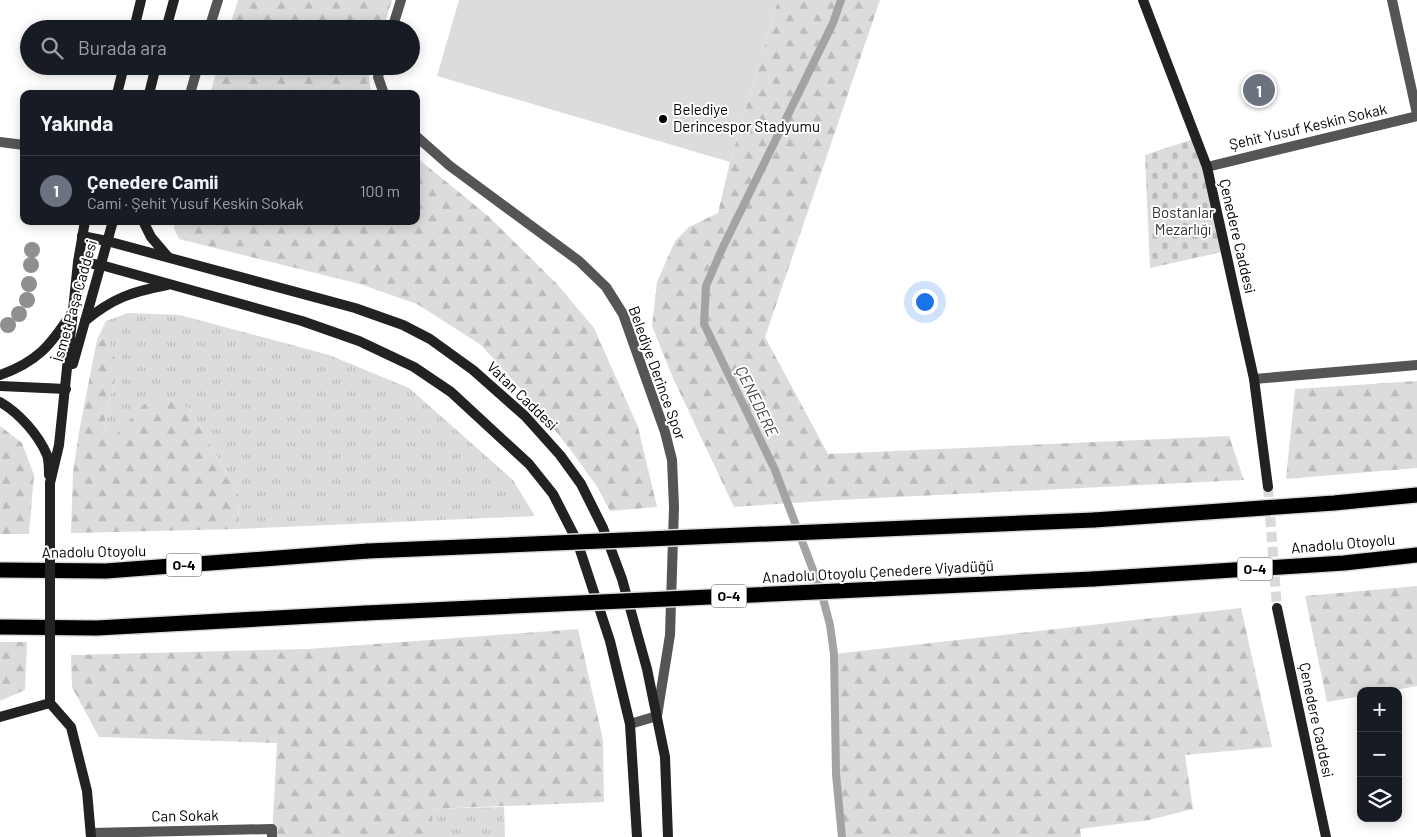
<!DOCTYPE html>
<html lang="tr">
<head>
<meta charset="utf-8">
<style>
  body { margin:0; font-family:Barlow,sans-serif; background:#242831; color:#f1f3f6 }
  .controls { position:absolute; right:15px; bottom:15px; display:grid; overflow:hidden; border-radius:10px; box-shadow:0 2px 12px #0003 }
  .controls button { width:45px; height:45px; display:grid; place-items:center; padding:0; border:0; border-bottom:1px solid #363941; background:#171b24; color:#f1f3f6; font:25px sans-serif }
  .you { position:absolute; left:924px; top:301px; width:18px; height:18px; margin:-12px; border:4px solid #fff; border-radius:50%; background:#1a73e8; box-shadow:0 0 0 8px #1a73e833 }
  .badge { display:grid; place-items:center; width:32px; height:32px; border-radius:50%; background:#858687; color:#fff; font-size:16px; font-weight:700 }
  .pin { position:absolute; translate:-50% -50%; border:2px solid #fff; box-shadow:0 1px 5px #0006 }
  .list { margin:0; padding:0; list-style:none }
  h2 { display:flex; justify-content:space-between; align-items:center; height:65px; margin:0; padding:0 20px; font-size:21px }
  h2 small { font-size:16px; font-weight:400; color:#9ea1a6 }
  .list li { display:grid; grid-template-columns:32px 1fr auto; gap:15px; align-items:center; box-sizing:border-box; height:70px; padding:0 20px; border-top:1px solid #363941 }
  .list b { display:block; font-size:19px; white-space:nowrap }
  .list p { margin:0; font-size:16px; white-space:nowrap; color:#9ea1a6 }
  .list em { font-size:16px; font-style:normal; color:#9ea1a6 }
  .icon { flex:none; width:28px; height:28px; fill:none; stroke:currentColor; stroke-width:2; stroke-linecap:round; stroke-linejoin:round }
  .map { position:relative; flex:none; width:1417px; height:837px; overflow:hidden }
  .search { position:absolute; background:#171b24; box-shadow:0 2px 12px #0003; left:20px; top:20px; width:400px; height:55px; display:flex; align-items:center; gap:12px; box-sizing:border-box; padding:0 18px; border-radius:28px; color:#9ea1a6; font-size:19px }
  .panel { position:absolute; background:#171b24; box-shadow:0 2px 12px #0003; left:20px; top:90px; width:400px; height:135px; border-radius:10px }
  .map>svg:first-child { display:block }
  .grass { fill:url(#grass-tufts) }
  .forest { fill:url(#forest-firs) }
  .cemetery { fill:url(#cemetery-stones) }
  .park { fill:#dcdcdc }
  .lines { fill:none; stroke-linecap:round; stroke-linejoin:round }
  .stream { stroke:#a3a3a3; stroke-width:8 }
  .secondary-tunnel { stroke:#d9d9d9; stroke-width:10; stroke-dasharray:10 5; stroke-linecap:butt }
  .highway-casing { stroke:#dbdbdb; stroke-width:18 }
  .lane { stroke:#555; stroke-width:10 }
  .street { stroke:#555; stroke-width:10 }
  .secondary { stroke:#222; stroke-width:10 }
  .highway { stroke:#000; stroke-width:15 }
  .highway-bridge-casing { stroke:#dbdbdb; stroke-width:18; stroke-linecap:butt }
  .secondary-bridge { stroke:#222; stroke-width:10 }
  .highway-bridge { stroke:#000; stroke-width:15 }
  .tree { fill:#8f8f8f }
  .poi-dot { fill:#000; stroke:#fff; stroke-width:2 }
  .labels { text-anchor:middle; stroke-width:4; stroke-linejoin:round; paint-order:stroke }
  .shield { fill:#fff; stroke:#4c4c4c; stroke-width:1 }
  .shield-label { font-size:14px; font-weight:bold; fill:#000 }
  .poi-label { font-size:15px; fill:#000; stroke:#fff; text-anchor:start }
  .street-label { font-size:15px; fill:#000; stroke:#fff }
  .park-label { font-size:15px; fill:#333; stroke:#fff }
  .water-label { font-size:16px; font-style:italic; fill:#444; stroke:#fff }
</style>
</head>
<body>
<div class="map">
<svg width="1417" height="837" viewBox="0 0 1417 837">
  <defs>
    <pattern id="grass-tufts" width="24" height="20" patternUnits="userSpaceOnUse" patternTransform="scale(1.25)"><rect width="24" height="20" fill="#dcdcdc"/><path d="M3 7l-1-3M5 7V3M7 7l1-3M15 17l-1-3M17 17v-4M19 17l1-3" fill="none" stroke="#bbb"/></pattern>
    <pattern id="forest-firs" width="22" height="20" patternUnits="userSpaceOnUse" patternTransform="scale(1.25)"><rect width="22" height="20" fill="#dcdcdc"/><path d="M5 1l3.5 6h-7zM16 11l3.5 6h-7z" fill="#bbb"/></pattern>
    <pattern id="cemetery-stones" width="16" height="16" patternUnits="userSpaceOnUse" patternTransform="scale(1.25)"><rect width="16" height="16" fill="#dcdcdc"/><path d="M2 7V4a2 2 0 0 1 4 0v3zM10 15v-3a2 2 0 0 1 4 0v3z" fill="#bbb"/></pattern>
  </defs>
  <rect width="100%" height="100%" fill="#fff"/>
  <g class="grass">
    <polygon points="128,313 180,315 329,355 409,388 513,480 535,516 239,529 238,494 190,409 146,402 116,436 106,433 105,413 114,385 109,338 97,340 106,321"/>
    <polygon points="504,807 505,837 433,837 431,809"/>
  </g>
  <g class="forest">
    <polygon points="238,0 392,0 383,29 229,29"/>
    <polygon points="778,0 880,0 765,337 828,454 1229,436 1244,480 837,500 734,507 673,378 652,326 657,282 675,241 689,227 718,213 730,162"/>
    <polygon points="218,66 372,66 369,76 371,94 210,94"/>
    <polygon points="416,157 488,216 557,284 594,328 638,427 657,507 610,511 598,488 570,449 529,398 481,345 417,304 360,284 179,239 174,228 174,221 416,221"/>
    <polygon points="109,338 117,366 114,385 105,413 106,433 116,435 146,402 168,397 190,409 238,494 239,529 71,533 73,473 79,432 97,340"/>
    <polygon points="1417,381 1417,468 1286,479 1295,389"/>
    <polygon points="0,426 22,443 34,475 29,534 0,534"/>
    <polygon points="1417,586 1417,686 1391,691 1361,691 1361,696 1327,702 1305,596"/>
    <polygon points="1241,608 1272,747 1185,755 1193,809 1149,820 1080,829 1081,837 842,837 836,774 834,654"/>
    <polygon points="578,629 603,740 604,802 432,809 433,837 272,837 277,743 99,737 72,687 71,655 308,649"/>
    <polygon points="0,642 27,642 25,690 0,701"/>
  </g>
  <polygon class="cemetery" points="1196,138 1226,251 1150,268 1145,155"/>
  <polygon class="park" points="459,0 778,0 730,162 437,76"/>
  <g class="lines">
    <polyline class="stream" points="841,0 833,23 722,249 706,286 704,324 775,470 821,591 830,625 834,654 836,774 842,837"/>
    <polyline class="secondary-tunnel" points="1268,487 1277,608"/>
    <defs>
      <g id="highway">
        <polyline points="1094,520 1334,503 1417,495"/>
        <polyline points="0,570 106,571 368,551"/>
        <polyline points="1093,579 1344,563 1417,555"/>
        <polyline points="0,627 97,628 366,613"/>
      </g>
    </defs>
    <use href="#highway" class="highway-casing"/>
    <g class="lane">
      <polyline points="209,29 218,0"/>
      <polyline points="392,29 401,0"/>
      <polyline points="381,66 378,77 384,94"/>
      <polyline points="190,94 198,66"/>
      <polyline points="416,136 450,166 579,261 606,287 623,314 665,432 672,460 674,507 670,635 657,716 630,724"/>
    </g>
    <g class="street">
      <polyline points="1392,0 1417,114"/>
      <polyline points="0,142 24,145"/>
      <polyline points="1207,167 1417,116"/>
      <polyline points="1254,379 1417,365"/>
      <polyline points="91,833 272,829 272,837"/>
    </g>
    <g class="secondary">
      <polyline points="1143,0 1207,167 1254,379 1268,487"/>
      <polyline points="134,29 141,0"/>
      <polyline points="166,29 174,0"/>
      <polyline points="117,94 124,66"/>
      <polyline points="149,94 156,66"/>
      <polyline points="143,221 151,237 168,257"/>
      <polyline points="82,236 107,241 355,308 403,325 430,339 473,370 525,416 560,455 581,484 603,528 622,579 647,669 665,757 668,837"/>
      <polyline points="78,262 101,265 302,321 359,341 414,367 451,392 529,464 553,494 577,541 610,641 630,724 637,837"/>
      <path d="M 85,321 C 113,298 131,292 167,285"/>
      <polyline points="73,364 113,221"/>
      <path d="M 0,375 C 37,362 50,346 71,314"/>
      <polyline points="0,386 66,389"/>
      <path d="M 0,402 C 19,413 38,434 47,455 C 49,461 49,468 49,475"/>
      <polyline points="50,483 59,445 78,262 85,221"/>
      <polyline points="1277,608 1326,837"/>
      <polyline points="0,717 50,703 71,727 87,791 91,837"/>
    </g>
    <use href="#highway" class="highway"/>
    <defs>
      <g id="highway-bridge">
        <polyline points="368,551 1094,520"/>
        <polyline points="366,613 1093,579"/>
      </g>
    </defs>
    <use href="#highway-bridge" class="highway-bridge-casing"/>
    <polyline class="secondary-bridge" points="50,483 50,703"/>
    <use href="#highway-bridge" class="highway-bridge"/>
  </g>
  <g class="tree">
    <circle cx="32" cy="250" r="8"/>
    <circle cx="31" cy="265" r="8"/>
    <circle cx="29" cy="284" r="8"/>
    <circle cx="27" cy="300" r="8"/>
    <circle cx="19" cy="314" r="8"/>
    <circle cx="8" cy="325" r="8"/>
  </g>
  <circle class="poi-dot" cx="663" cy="119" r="5"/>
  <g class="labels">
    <g class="shield">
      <rect x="166.5" y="553.5" width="35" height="23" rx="4"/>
      <rect x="1237.5" y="557.5" width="35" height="23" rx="4"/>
      <rect x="711.5" y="584.5" width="35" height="23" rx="4"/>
    </g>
    <g class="shield-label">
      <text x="184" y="570">O-4</text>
      <text x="1255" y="574">O-4</text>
      <text x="729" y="601">O-4</text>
    </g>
    <g class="poi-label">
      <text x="673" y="115">Belediye<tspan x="673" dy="17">Derincespor Stadyumu</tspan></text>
    </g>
    <g class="street-label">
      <text transform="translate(1308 127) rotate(-13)" y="5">Şehit Yusuf Keskin Sokak</text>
      <text transform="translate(1237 236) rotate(77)" y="5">Çenedere Caddesi</text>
      <text transform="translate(75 301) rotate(-74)" y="5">İsmet Paşa Caddesi</text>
      <text transform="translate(657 373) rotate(70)" y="5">Belediye Derince Spor</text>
      <text transform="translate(522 396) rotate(44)" y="5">Vatan Caddesi</text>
      <text transform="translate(1343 544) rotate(-5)" y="5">Anadolu Otoyolu</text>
      <text transform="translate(94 552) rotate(-1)" y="5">Anadolu Otoyolu</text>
      <text transform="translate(878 572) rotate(-3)" y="5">Anadolu Otoyolu Çenedere Viyadüğü</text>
      <text transform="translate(1316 720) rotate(78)" y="5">Çenedere Caddesi</text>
      <text transform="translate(185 816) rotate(-1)" y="5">Can Sokak</text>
    </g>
    <g class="park-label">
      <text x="1183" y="218">Bostanlar<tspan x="1183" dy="17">Mezarlığı</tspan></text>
    </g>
    <g class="water-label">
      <text transform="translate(757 401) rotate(64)" y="6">ÇENEDERE</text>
    </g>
  </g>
</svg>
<div class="controls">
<button>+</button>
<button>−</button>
<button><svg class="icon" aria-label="layers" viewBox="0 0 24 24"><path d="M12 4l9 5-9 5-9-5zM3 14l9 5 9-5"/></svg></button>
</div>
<div class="you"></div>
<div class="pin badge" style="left:1259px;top:90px;background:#6b7280">1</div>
<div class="search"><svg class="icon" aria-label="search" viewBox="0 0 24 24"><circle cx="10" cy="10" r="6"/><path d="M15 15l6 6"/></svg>Burada ara</div>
<section class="panel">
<h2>Yakında<small></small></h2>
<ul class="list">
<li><span class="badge" style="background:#6b7280">1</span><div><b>Çenedere Camii</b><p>Cami · Şehit Yusuf Keskin Sokak</p></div><em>100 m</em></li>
</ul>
</section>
</div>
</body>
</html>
